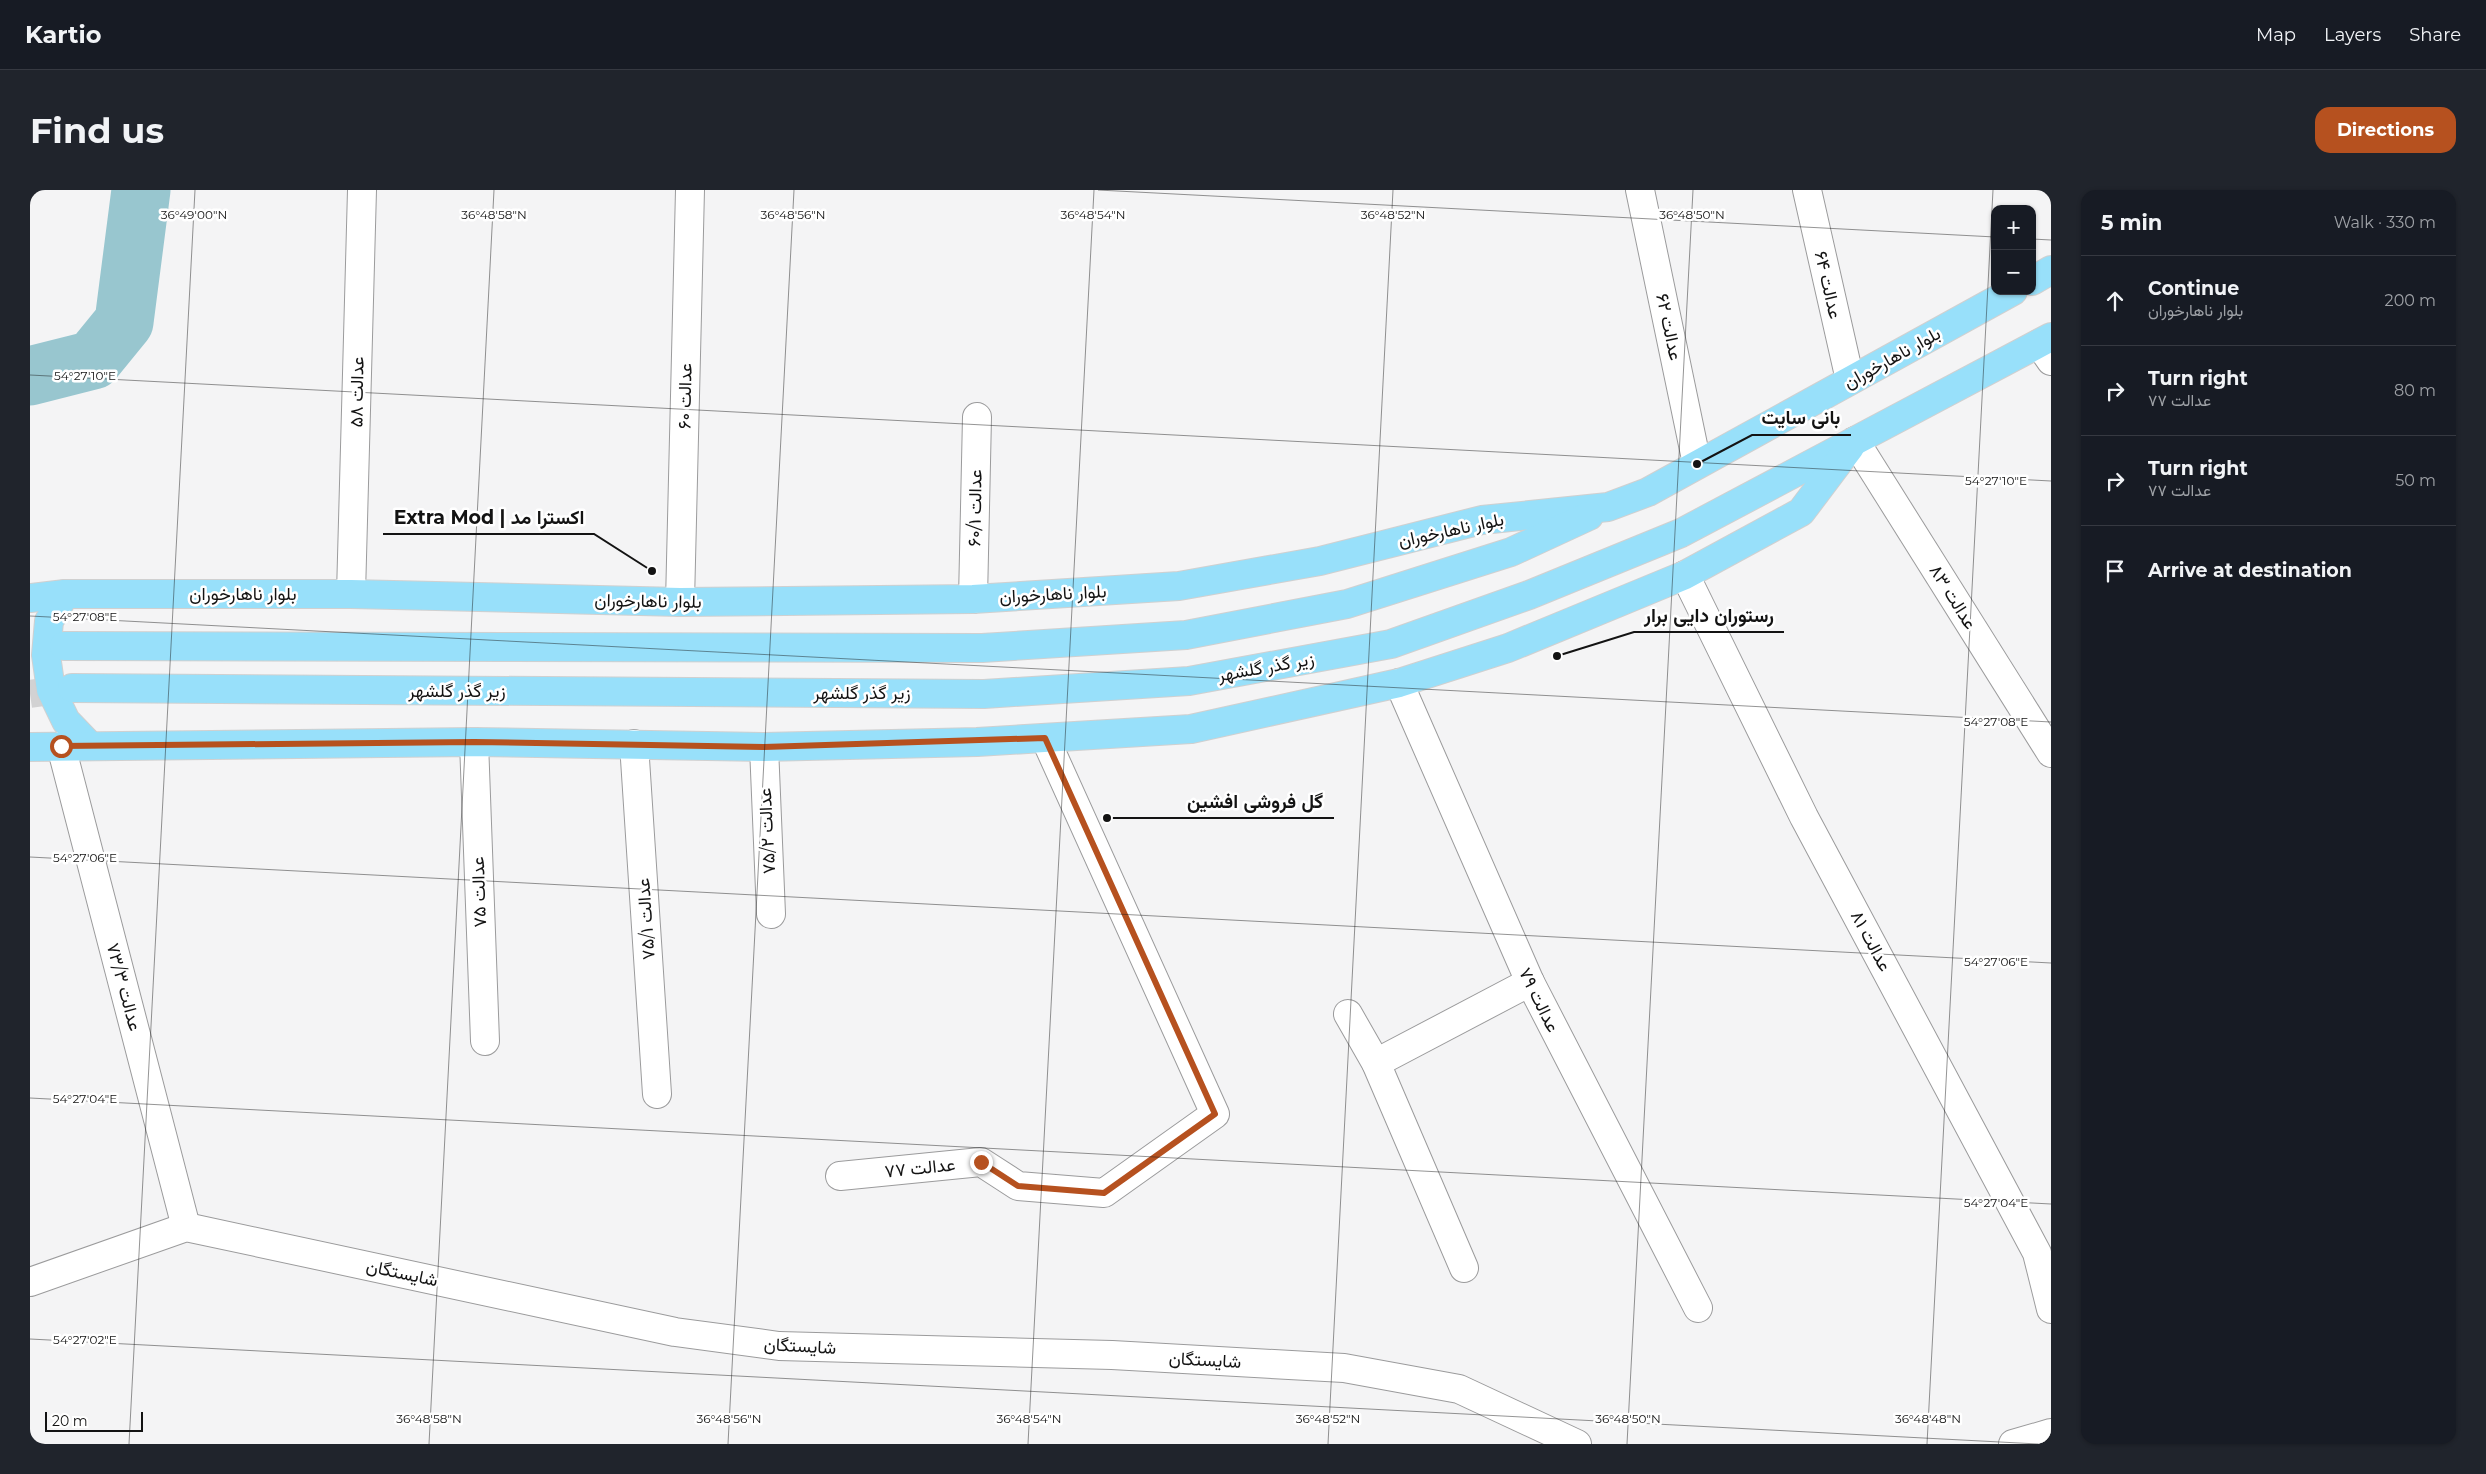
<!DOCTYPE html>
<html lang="en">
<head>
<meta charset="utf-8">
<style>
  body { margin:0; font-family:Montserrat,Vazirmatn,sans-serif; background:#20242c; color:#f1f3f6 }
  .controls { position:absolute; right:15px; top:15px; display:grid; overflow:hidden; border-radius:10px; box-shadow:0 1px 4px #0004 }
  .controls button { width:45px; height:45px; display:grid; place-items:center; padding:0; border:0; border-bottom:1px solid #363941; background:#171b24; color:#f1f3f6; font:25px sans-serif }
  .scale { position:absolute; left:15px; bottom:12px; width:98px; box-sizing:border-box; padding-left:5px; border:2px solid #131313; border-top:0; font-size:14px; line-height:18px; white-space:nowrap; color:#131313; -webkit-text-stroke:4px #fff; paint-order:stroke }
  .stop { position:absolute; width:15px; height:15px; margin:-11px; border:4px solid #b6511f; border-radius:50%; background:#fff }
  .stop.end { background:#b6511f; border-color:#fff; box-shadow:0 1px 5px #0008 }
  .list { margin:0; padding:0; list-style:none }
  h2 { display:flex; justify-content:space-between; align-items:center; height:65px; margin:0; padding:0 20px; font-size:21px }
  h2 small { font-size:16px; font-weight:400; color:#9ea1a6 }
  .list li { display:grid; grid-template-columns:32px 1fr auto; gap:15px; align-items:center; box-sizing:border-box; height:90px; padding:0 20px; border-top:1px solid #363941 }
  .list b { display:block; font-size:19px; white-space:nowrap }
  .list p { margin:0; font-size:16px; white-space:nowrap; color:#9ea1a6 }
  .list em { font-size:16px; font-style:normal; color:#9ea1a6 }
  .icon { flex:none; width:28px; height:28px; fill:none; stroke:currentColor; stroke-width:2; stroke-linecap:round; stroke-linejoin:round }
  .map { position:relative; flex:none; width:2021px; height:1254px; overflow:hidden; border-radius:15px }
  header { display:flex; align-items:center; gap:30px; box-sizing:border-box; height:70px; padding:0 25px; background:#171b24; border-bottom:1px solid #363941 }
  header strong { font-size:24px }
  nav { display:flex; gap:28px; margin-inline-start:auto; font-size:18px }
  .intro { display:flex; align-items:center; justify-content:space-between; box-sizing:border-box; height:120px; padding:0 30px }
  h1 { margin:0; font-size:35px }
  .button { padding:12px 22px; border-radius:15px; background:#b6511f; color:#fff; font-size:18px; font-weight:700 }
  main { display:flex; gap:30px; padding:0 30px }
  aside { flex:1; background:#171b24; border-radius:15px; box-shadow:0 1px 4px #0004 }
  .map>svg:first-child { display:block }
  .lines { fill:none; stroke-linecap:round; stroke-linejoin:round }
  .river { stroke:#98c6cf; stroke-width:59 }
  .primary-tunnel { stroke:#d2d2d3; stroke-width:28; stroke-dasharray:28 14; stroke-linecap:butt }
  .minor-casing { stroke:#9b9b9c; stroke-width:30 }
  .tertiary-casing { stroke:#9b9b9c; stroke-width:30 }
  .primary-casing { stroke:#d0d0d0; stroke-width:30 }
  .minor { stroke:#fff; stroke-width:28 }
  .tertiary { stroke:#fff; stroke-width:28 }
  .primary { stroke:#98e0fa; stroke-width:28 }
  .route { stroke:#b6511f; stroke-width:6 }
  .ticks { fill:none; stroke:#131313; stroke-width:1; stroke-opacity:0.45 }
  .labels { text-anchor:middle; stroke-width:5; stroke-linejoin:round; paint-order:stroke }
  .street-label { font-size:18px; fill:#131313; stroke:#fff }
  .ticks-label { font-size:12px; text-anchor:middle; fill:#131313; stroke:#fff; stroke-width:5; stroke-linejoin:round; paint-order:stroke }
  .leader { fill:none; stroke:#131313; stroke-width:2 }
  .callout-dot { fill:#131313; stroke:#fff; stroke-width:2 }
  .callout-label { font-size:19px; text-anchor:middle; font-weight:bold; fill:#131313; stroke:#fff; stroke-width:5; stroke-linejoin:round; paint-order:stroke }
</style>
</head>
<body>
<header>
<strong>Kartio</strong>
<nav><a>Map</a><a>Layers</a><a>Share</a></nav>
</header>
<div class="intro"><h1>Find us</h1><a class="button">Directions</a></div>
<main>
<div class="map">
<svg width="2021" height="1254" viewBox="0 0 2021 1254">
  <rect width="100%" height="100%" fill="#f4f4f5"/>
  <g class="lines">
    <polyline class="river" points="0,186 63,170 94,132 111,0"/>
    <polyline class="primary-tunnel" points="0,504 42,498"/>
    <defs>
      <g id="minor">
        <polyline points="1610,0 1667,274"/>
        <polyline points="1777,0 1820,190"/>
        <polyline points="2009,154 2021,171"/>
        <polyline points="1825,251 2021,563"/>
        <polyline points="321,404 332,0"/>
        <polyline points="943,409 947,227"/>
        <polyline points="650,412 660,0"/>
        <polyline points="1369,493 1500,792 1668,1118"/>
        <polyline points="444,552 455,851"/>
        <polyline points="604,554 627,904"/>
        <polyline points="31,556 156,1037"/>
        <polyline points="734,557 741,724"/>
        <polyline points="1318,824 1346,873 1434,1078"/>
        <polyline points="1346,873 1500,792"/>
        <polyline points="810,986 951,972 988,996 1074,1003 1185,924 1015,548"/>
        <polyline points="0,1092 156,1037 645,1142 749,1156 1082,1165 1314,1178 1429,1199 1547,1254"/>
        <polyline points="1983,1254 2021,1243"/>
      </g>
      <polyline id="tertiary" points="1655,385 1774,627 2007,1063 2021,1119"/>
      <g id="primary">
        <polyline points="2002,91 2021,80"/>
        <polyline points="35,404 19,431 16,465 21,500 36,531 60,556"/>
        <polyline points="0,408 35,404 321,404 650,412 943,409 1149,396 1290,371 1452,330 1578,317 1618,302 1983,101"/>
        <polyline points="34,456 952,458 1156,445 1317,414 1481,362 1559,326"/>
        <polyline points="42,498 954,504 1159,491 1361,454 1499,405 1651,343 2021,147"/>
        <polyline points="0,557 444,552 734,557 947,552 1161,539 1369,493 1478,458 1655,385 1771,322 1820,257"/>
      </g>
    </defs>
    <use href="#minor" class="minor-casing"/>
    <use href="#tertiary" class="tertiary-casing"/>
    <use href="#primary" class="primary-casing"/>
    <use href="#minor" class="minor"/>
    <use href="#tertiary" class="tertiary"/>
    <use href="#primary" class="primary"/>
  </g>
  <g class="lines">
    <polyline class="route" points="31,556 444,552 734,557 1015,548 1185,924 1074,1003 988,996 951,972"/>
  </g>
  <path class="ticks" d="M 1068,0 L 1965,47M 2002,49 L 2021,50M 0,185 L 2021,291M 0,426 L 2021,532M 0,667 L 2021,773M 0,908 L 2021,1014M 0,1149 L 2008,1254M 99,1254 L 165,0M 399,1254 L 464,0M 698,1254 L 764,0M 998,1254 L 1064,0M 1298,1254 L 1363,0M 1597,1254 L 1663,0M 1897,1254 L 1963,0"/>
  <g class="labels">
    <g class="street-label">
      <text transform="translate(1798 95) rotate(77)" y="6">۶۴ عدالت</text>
      <text transform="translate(1639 137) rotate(78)" y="6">عدالت ۶۲</text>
      <text transform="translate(1862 168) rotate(-29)" y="6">بلوار ناهارخوران</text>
      <text transform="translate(327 202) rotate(-89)" y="6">عدالت ۵۸</text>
      <text transform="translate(655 206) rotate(-89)" y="6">عدالت ۶۰</text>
      <text transform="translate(945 318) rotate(-89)" y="6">۶۰/۱ عدالت</text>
      <text transform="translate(1421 340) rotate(-12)" y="6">بلوار ناهارخوران</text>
      <text x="213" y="410">بلوار ناهارخوران</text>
      <text transform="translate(1023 404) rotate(-3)" y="6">بلوار ناهارخوران</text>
      <text transform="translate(1923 407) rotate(58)" y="6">۸۳ عدالت</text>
      <text transform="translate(618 411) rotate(1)" y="6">بلوار ناهارخوران</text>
      <text transform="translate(1236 477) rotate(-10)" y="6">زیر گذر گلشهر</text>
      <text x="427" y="507">زیر گذر گلشهر</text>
      <text x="832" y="509">زیر گذر گلشهر</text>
      <text transform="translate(737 641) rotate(-93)" y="6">۷۵/۲ عدالت</text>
      <text transform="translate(449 702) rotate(-92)" y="6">۷۵ عدالت</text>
      <text transform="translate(616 729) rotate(-94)" y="6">۷۵/۱ عدالت</text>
      <text transform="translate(1841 751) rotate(62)" y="6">عدالت ۸۱</text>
      <text transform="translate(94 797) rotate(75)" y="6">۷۳/۳ عدالت</text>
      <text transform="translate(1509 810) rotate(64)" y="6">عدالت ۷۹</text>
      <text transform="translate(890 978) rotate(-6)" y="6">عدالت ۷۷</text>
      <text transform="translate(372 1083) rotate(12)" y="6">شایستگان</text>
      <text transform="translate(770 1156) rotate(3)" y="6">شایستگان</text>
      <text transform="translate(1175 1170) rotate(3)" y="6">شایستگان</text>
    </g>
  </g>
  <g class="ticks-label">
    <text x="164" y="29">36°49'00"N</text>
    <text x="464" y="29">36°48'58"N</text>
    <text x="763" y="29">36°48'56"N</text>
    <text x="1662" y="29">36°48'50"N</text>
    <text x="1063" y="29">36°48'54"N</text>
    <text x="1363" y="29">36°48'52"N</text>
    <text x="55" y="190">54°27'10"E</text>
    <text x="1966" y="295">54°27'10"E</text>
    <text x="55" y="431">54°27'08"E</text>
    <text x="1966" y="536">54°27'08"E</text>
    <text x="55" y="672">54°27'06"E</text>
    <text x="1966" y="776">54°27'06"E</text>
    <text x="55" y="913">54°27'04"E</text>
    <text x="1966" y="1017">54°27'04"E</text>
    <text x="55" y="1154">54°27'02"E</text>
    <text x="399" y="1233">36°48'58"N</text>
    <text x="699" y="1233">36°48'56"N</text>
    <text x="999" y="1233">36°48'54"N</text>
    <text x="1298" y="1233">36°48'52"N</text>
    <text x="1598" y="1233">36°48'50"N</text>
    <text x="1898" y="1233">36°48'48"N</text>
  </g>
  <path class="leader" d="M1667 274L1722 245H1821M622 381L564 344H353M1527 466L1604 442H1754M1077 628L1147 628H1304"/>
  <g class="callout-dot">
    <circle cx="1667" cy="274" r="5"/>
    <circle cx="622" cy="381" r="5"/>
    <circle cx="1527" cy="466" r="5"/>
    <circle cx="1077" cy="628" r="5"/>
  </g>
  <g class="callout-label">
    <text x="1771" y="234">بانی سایت</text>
    <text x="459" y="334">Extra Mod | اکسترا مد</text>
    <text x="1679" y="432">رستوران دایی برار</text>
    <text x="1225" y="618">گل فروشی افشین</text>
  </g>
</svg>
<div class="controls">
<button>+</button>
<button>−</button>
</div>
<div class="scale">20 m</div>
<div class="stop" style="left:31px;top:556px"></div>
<div class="stop end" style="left:951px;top:972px"></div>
</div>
<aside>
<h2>5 min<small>Walk · 330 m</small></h2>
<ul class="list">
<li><svg class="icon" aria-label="ahead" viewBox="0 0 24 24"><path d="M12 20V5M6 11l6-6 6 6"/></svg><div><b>Continue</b><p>بلوار ناهارخوران</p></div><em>200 m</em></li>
<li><svg class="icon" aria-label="right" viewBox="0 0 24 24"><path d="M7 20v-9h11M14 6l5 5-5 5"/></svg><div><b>Turn right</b><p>عدالت ۷۷</p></div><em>80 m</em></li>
<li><svg class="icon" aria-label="right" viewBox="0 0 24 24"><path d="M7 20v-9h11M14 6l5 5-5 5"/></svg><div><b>Turn right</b><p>عدالت ۷۷</p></div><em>50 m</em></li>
<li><svg class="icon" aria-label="arrive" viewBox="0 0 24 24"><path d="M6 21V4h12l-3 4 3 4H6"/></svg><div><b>Arrive at destination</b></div></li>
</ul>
</aside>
</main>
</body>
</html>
